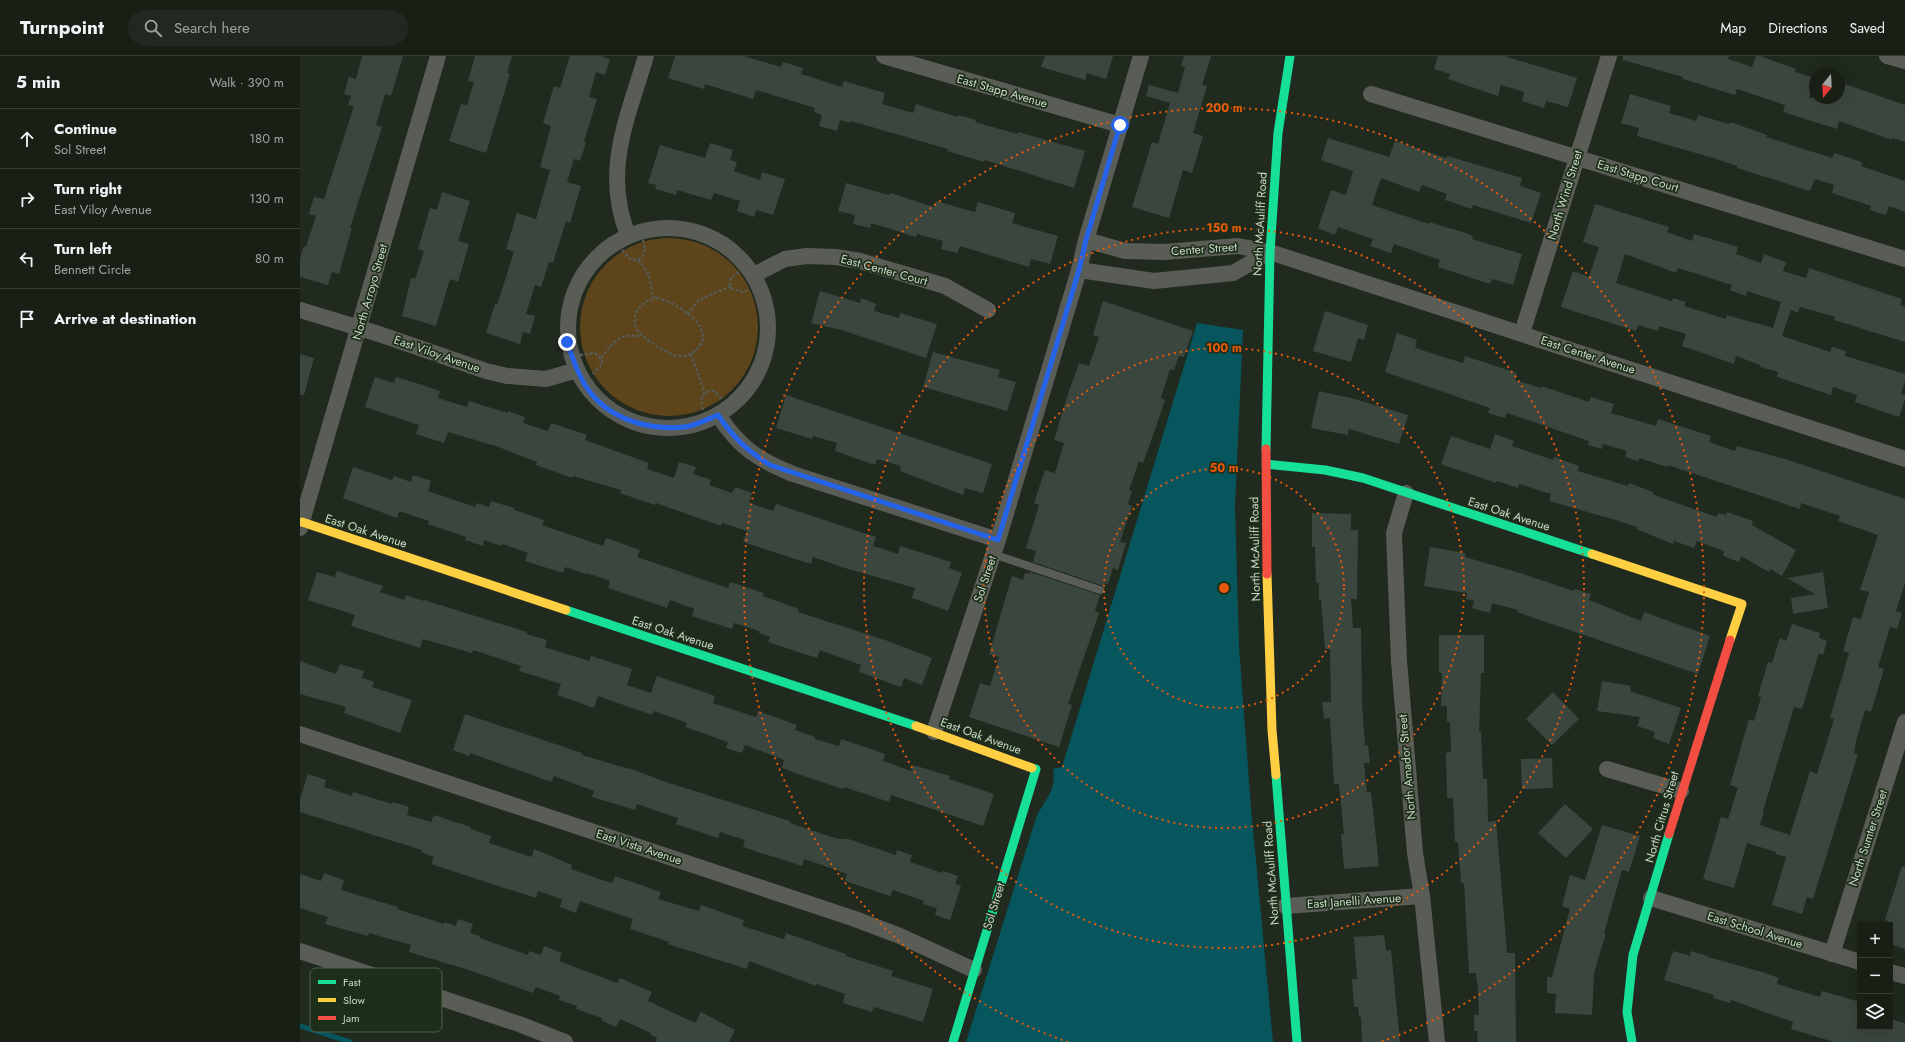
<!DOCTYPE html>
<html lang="en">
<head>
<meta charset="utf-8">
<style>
  body { margin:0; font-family:Jost,sans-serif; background:#21281f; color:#f1f3f6 }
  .controls { position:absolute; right:12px; bottom:12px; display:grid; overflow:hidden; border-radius:0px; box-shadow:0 4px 16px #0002 }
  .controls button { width:36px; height:36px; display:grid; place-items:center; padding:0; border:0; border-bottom:1px solid #363e35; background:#182016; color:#f1f3f6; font:20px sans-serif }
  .compass { position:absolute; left:1509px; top:12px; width:36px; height:36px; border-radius:50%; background:#182016; box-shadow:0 4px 16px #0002; rotate:198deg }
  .stop { position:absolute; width:12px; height:12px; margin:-9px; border:3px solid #2563eb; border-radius:50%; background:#fff }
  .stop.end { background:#2563eb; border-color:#fff; box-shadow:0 1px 4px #0008 }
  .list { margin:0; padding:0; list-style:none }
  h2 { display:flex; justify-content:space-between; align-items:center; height:52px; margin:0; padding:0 16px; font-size:17px }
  h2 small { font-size:13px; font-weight:400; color:#9fa3a1 }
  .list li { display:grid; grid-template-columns:26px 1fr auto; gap:12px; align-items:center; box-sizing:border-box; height:60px; padding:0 16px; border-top:1px solid #363e35 }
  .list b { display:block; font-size:15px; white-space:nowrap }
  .list p { margin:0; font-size:13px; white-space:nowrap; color:#9fa3a1 }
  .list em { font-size:13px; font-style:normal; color:#9fa3a1 }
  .icon { flex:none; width:22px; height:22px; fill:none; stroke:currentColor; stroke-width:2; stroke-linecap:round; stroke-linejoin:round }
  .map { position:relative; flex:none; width:1605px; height:986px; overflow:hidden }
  header { display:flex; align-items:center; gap:24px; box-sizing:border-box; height:56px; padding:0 20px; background:#182016; border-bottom:1px solid #363e35 }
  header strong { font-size:19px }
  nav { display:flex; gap:22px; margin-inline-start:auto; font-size:14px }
  .search { width:280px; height:36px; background:#21281f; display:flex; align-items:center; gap:10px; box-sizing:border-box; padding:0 14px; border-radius:22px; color:#9fa3a1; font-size:15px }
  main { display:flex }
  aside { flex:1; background:#182016 }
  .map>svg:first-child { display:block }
  .green { fill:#5d441b }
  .water { fill:#07565d }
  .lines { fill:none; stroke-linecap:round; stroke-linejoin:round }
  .stream { stroke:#07565d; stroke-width:5 }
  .building { fill:#3b463e; fill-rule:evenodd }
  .path { stroke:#565a54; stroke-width:2.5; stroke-dasharray:3 2; stroke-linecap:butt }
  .lane { stroke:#5a5d56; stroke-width:8 }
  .street { stroke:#5a5d56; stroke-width:16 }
  .fast { stroke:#16e098; stroke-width:9 }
  .slow { stroke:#ffcf43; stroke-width:9 }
  .jam { stroke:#f24e42; stroke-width:9 }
  .route { stroke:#2563eb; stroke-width:5 }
  .ring { fill:none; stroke:#e8590c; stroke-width:2; stroke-dasharray:2 4 }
  .labels { text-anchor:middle; stroke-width:3.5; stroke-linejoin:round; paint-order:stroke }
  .street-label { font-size:12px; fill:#cbd7c9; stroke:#1d2f19 }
  .key { fill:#1d2f19; stroke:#51614e; stroke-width:1 }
  .key-label { font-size:11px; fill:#cbd7c9 }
  .centre { fill:#e8590c; stroke:#1d2f19; stroke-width:2 }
  .ring-label { font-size:12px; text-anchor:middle; font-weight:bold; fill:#e8590c; stroke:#1d2f19; stroke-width:3.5; stroke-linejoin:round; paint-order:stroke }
</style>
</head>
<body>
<header>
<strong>Turnpoint</strong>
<div class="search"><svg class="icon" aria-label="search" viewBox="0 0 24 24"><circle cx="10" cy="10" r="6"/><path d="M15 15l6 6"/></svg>Search here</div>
<nav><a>Map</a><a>Directions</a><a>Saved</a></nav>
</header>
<main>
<aside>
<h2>5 min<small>Walk · 390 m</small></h2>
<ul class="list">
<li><svg class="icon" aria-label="ahead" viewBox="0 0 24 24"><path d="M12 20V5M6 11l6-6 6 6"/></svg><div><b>Continue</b><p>Sol Street</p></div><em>180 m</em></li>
<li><svg class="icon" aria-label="right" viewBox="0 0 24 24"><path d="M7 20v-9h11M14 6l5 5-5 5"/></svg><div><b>Turn right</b><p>East Viloy Avenue</p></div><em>130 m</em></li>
<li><svg class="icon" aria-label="left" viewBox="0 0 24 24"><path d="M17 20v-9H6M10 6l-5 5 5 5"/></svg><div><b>Turn left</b><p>Bennett Circle</p></div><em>80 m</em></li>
<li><svg class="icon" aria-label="arrive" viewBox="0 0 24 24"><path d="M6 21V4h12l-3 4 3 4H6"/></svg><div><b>Arrive at destination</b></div></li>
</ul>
</aside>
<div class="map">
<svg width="1605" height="986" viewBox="0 0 1605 986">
  <rect width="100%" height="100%" fill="#202a1e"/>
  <circle class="green" cx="369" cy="271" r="89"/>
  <path class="water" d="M 897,267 L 943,274 L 935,449 L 939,590 L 951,752 L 973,986 L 666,986 L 736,762 C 744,744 757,735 753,713 L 762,711 Z"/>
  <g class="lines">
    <polyline class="stream" points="0,970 50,986"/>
  </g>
  <g class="building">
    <polygon points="62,0 103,0 91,40 85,38 76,69 82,71 50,172 52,172 39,218 32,216 28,229 0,221 0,203 4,190 6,191 16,160 9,158 14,141 24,143 54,50 48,49 51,40 44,38 49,21 56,23"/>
    <polygon points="175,0 212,0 207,17 210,18 186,97 149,85 161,48 167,49 174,26 168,25"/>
    <polygon points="270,0 301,0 310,3 305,19 296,16 289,41 297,43 284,86 286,87 280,105 274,103 267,126 281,130 270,167 266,165 253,207 249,206 241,231 235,229 226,258 235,260 230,278 223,276 220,288 186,277 195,248 197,249 214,196 206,193 217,157 236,163 250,114 240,111 251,70 243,67 254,30 260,32"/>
    <polygon points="375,0 443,0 481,11 483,6 503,12 501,18 542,31 544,25 585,37 582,48 613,57 616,48 657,61 658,59 676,64 675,66 717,78 718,76 785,95 774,132 685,104 684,106 647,95 648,93 551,65 551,67 540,64 537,75 519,70 522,59 514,56 515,52 456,34 453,43 405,28 404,33 368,22"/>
    <polygon points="745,0 813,0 806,23 787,17 785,24 741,11"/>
    <polygon points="884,0 911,0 902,29 907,30 893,77 903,80 892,117 883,114 869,162 832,151 852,86 858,88 870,47 846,40 849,29 878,37 885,11 881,10"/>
    <polygon points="1138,0 1204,0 1277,22 1268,51 1246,45 1244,52 1222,45 1224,36 1201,29 1198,40 1148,23 1150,18 1134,13"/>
    <polygon points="1323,0 1429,0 1428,3 1452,11 1456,0 1460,0 1496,13 1495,16 1515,22 1509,42 1539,42 1539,26 1605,49 1605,86 1593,82 1592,84 1539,65 1537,73 1483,56 1485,49 1437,33 1435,39 1383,23 1383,21 1323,4"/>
    <polygon points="1330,38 1371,50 1369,57 1396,65 1398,59 1429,68 1430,66 1467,79 1466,81 1532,102 1534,97 1562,106 1561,110 1605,125 1605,156 1589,150 1586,159 1570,154 1571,150 1532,137 1534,129 1515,123 1510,135 1437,112 1437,110 1413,102 1337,80 1339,72 1321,67"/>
    <polygon points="1028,82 1089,101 1095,85 1146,102 1147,100 1222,122 1220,130 1241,137 1231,167 1173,149 1172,153 1145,144 1147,138 1122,129 1119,136 1081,122 1072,149 1129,168 1129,166 1163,176 1173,180 1172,183 1222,198 1213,229 1192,223 1190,228 1138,211 1140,204 1094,188 1091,197 1070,190 1073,183 1038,171 1035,179 1018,172 1031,134 1046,139 1053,115 1021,104"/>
    <polygon points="410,87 433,94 430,104 437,106 434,115 460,124 462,116 485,123 473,159 456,154 454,161 437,155 440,145 414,137 411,144 377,134 376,139 355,133 356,129 348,127 360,89 405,102"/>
    <polygon points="546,127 589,139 590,137 634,151 636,145 675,156 678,146 715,157 712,167 758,180 750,208 731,203 729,211 660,190 657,197 641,193 643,185 617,178 616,181 571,167 570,172 553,168 555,159 538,155"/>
    <polygon points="142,136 170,145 158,185 169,188 158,226 150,223 136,270 102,260 111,222 115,223 124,195 118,193 130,152 137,154"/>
    <path d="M 1295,148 L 1369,171 L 1367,176 L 1392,185 L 1394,178 L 1438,191 L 1436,198 L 1461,207 L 1464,198 L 1486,206 L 1483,215 L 1506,222 L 1509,212 L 1602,243 L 1600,249 L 1605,251 L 1605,286 L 1534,264 L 1535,261 L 1500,251 L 1498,257 L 1491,254 L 1482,280 L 1530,296 L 1532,291 L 1546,295 L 1545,300 L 1605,318 L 1605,325 L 1601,338 L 1605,339 L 1605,343 L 1599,361 L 1555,346 L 1557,339 L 1533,331 L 1531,339 L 1477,321 L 1478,316 L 1460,311 L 1460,309 L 1436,300 L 1434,308 L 1382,290 L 1386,278 L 1359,270 L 1358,275 L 1338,269 L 1336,275 L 1261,251 L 1273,215 L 1289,221 L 1299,191 L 1283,186 ZM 1325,198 L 1376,217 L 1378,212 L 1432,229 L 1430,234 L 1446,240 L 1447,235 L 1481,246 L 1473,272 L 1427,259 L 1426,263 L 1384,250 L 1386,246 L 1373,242 L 1372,245 L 1316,227 Z"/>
    <polygon points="520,235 560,247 561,242 576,248 574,255 599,262 600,257 637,268 626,302 541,274 511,267"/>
    <polygon points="803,245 893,275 884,301 879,300 874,314 870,313 861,342 865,344 856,371 843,407 839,405 829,434 832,435 828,448 832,450 820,486 826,487 818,514 813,512 808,528 805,527 804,530 733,506 736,495 726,492 739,449 734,447 745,414 755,417 764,387 754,384 767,341 779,307 789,310 799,281 793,279"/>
    <polygon points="1025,255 1068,269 1064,284 1058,282 1051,306 1013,295"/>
    <polygon points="1097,277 1117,284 1115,292 1163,307 1165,300 1217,317 1215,324 1241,332 1241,330 1289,346 1291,341 1314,348 1311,357 1356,370 1358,363 1411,380 1409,386 1435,395 1437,390 1485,403 1605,443 1605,527 1596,555 1602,557 1597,573 1590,571 1578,611 1584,613 1571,656 1565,654 1556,685 1554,697 1558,698 1513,843 1507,841 1502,858 1472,849 1486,801 1475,798 1476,796 1447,787 1434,832 1403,823 1421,761 1428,763 1438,732 1430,729 1449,663 1454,665 1461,641 1458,640 1468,606 1472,607 1480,582 1486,585 1492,568 1520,577 1519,582 1527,585 1523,599 1519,597 1502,653 1494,651 1463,755 1464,755 1460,769 1490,779 1510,715 1517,718 1534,663 1530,662 1549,597 1543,595 1553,561 1561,563 1569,536 1560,534 1578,479 1538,465 1540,460 1501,447 1500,453 1368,409 1367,411 1339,402 1338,405 1325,401 1327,395 1303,388 1302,393 1288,389 1289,385 1207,357 1205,362 1188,357 1190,352 1085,316"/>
    <polygon points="633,296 700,314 698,321 716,326 707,355 623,331"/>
    <polygon points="0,298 14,302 4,339 0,339"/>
    <polygon points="75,321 94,327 96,321 113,326 140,335 138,342 167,351 169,345 208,357 208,355 225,361 223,367 248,375 251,367 287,379 285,384 349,407 347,413 374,422 379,406 396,411 393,418 411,424 409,429 432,437 435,431 452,437 449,447 473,455 476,448 576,481 573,490 598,498 600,490 651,506 649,512 662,517 648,555 612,542 615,532 545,512 513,501 511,508 443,486 447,475 422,467 421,470 356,447 355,449 320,437 321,434 273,420 272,422 236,409 237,406 196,390 148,376 144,387 116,378 119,369 65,351"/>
    <polygon points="1019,335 1055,343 1108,359 1099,388 1049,373 1048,379 1011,372"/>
    <polygon points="486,339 692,408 683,437 665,432 663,439 600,415 601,410 577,403 575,409 535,395 537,387 513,380 512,383 476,372"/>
    <polygon points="1195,378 1214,385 1212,390 1253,404 1254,401 1279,410 1278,415 1328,430 1329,427 1353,436 1353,438 1365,443 1417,461 1418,457 1426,459 1427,456 1453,465 1452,469 1496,494 1482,520 1470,513 1469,516 1441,500 1439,506 1423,500 1424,495 1397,485 1394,492 1374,485 1373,488 1336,473 1337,471 1312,463 1249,445 1251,438 1219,428 1218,432 1197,425 1196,427 1141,408 1151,380 1190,393"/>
    <polygon points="53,411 92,424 94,420 111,426 113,419 131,425 128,435 175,451 176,447 189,451 191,445 214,452 214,454 244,464 242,469 303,490 306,482 340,494 337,501 428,532 430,526 464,537 463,540 499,553 498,556 588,585 632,602 622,629 604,622 601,631 559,616 561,609 520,594 517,602 492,594 468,586 470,581 459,577 459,575 434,567 432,573 392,560 394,553 370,544 367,552 308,532 310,525 287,517 286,518 265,511 263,517 225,505 228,497 203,488 202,490 184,484 183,490 165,484 166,481 128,468 129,465 99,455 97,462 43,442"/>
    <polygon points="1012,457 1051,458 1051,474 1058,474 1057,543 1051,543 1053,572 1061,572 1062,646 1065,690 1068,689 1070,707 1064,707 1067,736 1071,736 1079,810 1044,813 1041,778 1044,778 1039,728 1034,728 1030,662 1024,663 1022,646 1031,646 1030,593 1025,593 1021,544 1019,544 1019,527 1016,527 1015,491 1012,491"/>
    <polygon points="1130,491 1165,497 1165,501 1220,517 1274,535 1275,533 1291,538 1289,544 1341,565 1344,556 1410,580 1398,618 1217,556 1218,554 1192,547 1190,557 1172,552 1174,545 1166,543 1167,537 1124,530"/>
    <polygon points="37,515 83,530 80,536 104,544 106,539 124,545 124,544 227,576 226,578 247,584 245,591 289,605 291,600 332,613 327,629 351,637 357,620 415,640 413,647 456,661 458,655 497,669 495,674 515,681 515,683 539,690 541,683 585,698 583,705 611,715 613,709 650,720 649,723 694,738 683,770 591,739 589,746 544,731 543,733 509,722 482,712 484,704 469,698 445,689 442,697 426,692 428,686 385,671 387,667 354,655 352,659 298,640 294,652 257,639 261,628 219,615 221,610 173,594 172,597 123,583 120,592 51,570 55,559 8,544 17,516 35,521"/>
    <polygon points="730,516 800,539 795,555 799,557 768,648 772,649 759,691 669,661 680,627 690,630 699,601 689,598 712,520 723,524 725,517 729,518"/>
    <polygon points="1523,516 1528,552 1493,558 1491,542 1515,538 1487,522"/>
    <polygon points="1139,579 1184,579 1184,617 1181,617 1179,676 1181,676 1183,723 1187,723 1188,766 1196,765 1207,897 1215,897 1216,986 1178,986 1177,975 1174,975 1174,959 1179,959 1178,934 1176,917 1169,917 1164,827 1161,827 1158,786 1155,786 1153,742 1147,742 1146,697 1151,696 1150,666 1147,666 1147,650 1141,650 1142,617 1139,617"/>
    <polygon points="0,605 36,618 40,608 64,615 62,622 74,626 72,631 112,644 100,677 44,657 46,651 0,638"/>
    <polygon points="1302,625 1331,630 1330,635 1381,652 1369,688 1353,682 1355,676 1337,670 1340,661 1297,655"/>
    <polygon points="1253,636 1279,663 1252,689 1226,663"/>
    <polygon points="165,658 282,697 282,699 329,713 329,712 366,726 490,765 490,767 538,783 548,783 596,799 597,794 612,799 610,806 642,817 643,815 658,820 655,828 661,830 650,864 635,859 637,852 623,848 624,845 593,834 590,840 545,825 547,818 528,811 504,803 502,810 461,797 443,791 445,784 420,776 418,782 376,768 378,762 337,748 335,754 292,741 294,735 254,720 251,726 170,697 169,700 153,694"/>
    <polygon points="1252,702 1253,732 1222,733 1221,703"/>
    <polygon points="8,718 26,724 24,731 52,740 53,736 92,748 92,746 109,751 107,759 131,766 134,759 152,765 171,771 170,773 191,780 189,787 232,801 234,793 272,809 271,813 299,823 312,827 315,820 361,836 358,843 399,855 401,849 444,864 442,870 484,883 486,877 546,898 546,900 593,915 591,920 633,933 623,966 574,951 572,956 543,947 545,938 516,928 516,930 449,905 447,913 368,888 369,886 330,873 333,863 280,845 276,857 260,851 262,843 238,835 236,842 155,816 131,808 134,801 121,796 122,794 0,756 0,743"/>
    <polygon points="1265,748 1293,773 1266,802 1238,777"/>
    <polygon points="1302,769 1340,780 1329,816 1322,814 1304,877 1306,877 1294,917 1292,959 1255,957 1256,938 1247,937 1247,921 1252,921 1270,853 1262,850 1270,819 1285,824"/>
    <polygon points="1602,810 1605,811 1605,893 1590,888 1590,869 1586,869 1588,865 1585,864"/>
    <polygon points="24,817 44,824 41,834 98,851 97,853 144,868 145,866 156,870 158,863 173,868 170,877 180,880 180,882 228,899 229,895 241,899 244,890 262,897 259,905 317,927 320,922 352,936 348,945 395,967 401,956 435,974 429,986 355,986 357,982 350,978 351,977 320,963 316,971 301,964 302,962 276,953 277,950 259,944 260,940 236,931 233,937 169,914 109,896 111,889 69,877 68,880 25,868 28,861 0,852 0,818 21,825"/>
    <polygon points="1084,879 1086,895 1091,894 1100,986 1062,986 1061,961 1059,961 1058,951 1054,951 1052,923 1057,923 1054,881"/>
    <polygon points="1373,895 1390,900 1391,895 1408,900 1408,901 1462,916 1479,922 1477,928 1520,941 1522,935 1560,946 1560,971 1590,971 1590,963 1605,967 1605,986 1534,986 1491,973 1493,966 1431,944 1430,947 1413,942 1414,939 1364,924"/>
  </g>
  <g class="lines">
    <g class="path">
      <path d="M 322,194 L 330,203 L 338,204 C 346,200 345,192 343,184"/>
      <polyline points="338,204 348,217 354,242"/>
      <polyline points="439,216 431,222 430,227 432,233 443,236 449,234"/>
      <path d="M 357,242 C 375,245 420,273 396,294 C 391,299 385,301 379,300 C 370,300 343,282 338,275 C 328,259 342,244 357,242 Z"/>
      <polyline points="387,258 399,244 431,230"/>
      <polyline points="391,298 405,337"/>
      <polyline points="280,299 295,297 302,304 302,308 293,318"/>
      <path d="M 301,302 C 314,286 318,276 342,281"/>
      <path d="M 403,354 C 400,343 401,335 414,335 L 423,344"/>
    </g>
    <polyline class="lane" points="693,498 800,534"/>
    <g class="street">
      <polyline points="584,0 820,69"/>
      <polyline points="1587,0 1605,5"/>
      <polyline points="1071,38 1605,203"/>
      <circle cx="368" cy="272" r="100"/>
      <path d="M 328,179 C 302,115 328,61 346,0"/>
      <polyline points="786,184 825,195 864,196 938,190 970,196 1605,403"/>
      <polyline points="779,214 854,225 933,217 970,196"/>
      <polyline points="454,219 485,203 507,200 536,201 560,205 645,230 688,254"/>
      <polyline points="0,254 79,278 186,315 207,320 246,323 277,314"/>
      <polyline points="1222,277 1309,0"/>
      <path d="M 418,359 C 440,392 457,403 493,418 L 698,484"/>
      <polyline points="1106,437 1094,477 1099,605 1115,797 1122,840 1137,986"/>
      <polyline points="0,472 138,0"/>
      <polyline points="634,676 698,484 779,214 786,184 841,0"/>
      <polyline points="0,678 555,863 600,880 674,914"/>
      <polyline points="1307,713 1381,735"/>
      <polyline points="1351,842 1560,906"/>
      <polyline points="985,850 1122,840"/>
      <polyline points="0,895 219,968 265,986"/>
      <polyline points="1532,898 1605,666"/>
      <polyline points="1590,916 1605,920"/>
    </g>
    <g class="fast">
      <polyline points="966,393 970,196 978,77 990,0"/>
      <polyline points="966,408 1025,414 1063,422 1292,498"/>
      <polyline points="266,554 616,670"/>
      <polyline points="976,719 997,986"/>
      <polyline points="653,986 736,713 732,712"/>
      <polyline points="1332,986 1327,956 1333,899 1369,778"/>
    </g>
    <g class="slow">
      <polyline points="2,466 266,554"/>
      <polyline points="1292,498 1442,548 1430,584"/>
      <polyline points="967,518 972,674 976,719"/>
      <polyline points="616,670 732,712"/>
    </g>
    <g class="jam">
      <polyline points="966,393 967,518"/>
      <polyline points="1369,778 1430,584"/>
    </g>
  </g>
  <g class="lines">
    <path class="route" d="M 267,286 C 274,306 281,328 296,343 C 318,366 353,374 384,371 C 395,370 408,363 418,359 C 434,382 446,394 470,409 L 698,484 L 779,214 L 786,184 L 820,69"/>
  </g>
  <g class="ring">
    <circle cx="924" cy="532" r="120"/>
    <circle cx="924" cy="532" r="240"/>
    <circle cx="924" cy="532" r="360"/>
    <path d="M768 986A480 480 0 1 1 1080 986"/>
  </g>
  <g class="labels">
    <g class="street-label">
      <text transform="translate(702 35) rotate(16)" y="4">East Stapp Avenue</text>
      <text transform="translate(1338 120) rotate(17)" y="4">East Stapp Court</text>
      <text transform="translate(1265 139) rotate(-73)" y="4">North Wind Street</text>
      <text transform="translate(960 168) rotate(-87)" y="4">North McAuliff Road</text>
      <text transform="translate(904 193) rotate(-4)" y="4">Center Street</text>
      <text transform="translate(584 214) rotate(15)" y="4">East Center Court</text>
      <text transform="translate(70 236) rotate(-74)" y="4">North Arroyo Street</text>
      <text transform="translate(137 298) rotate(19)" y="4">East Viloy Avenue</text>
      <text transform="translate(1288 299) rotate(18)" y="4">East Center Avenue</text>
      <text transform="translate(1209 458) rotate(18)" y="4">East Oak Avenue</text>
      <text transform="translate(66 475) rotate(18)" y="4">East Oak Avenue</text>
      <text transform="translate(955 493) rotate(-91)" y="4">North McAuliff Road</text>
      <text transform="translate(685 523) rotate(-72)" y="4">Sol Street</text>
      <text transform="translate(373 577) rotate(18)" y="4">East Oak Avenue</text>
      <text transform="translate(681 680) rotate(20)" y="4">East Oak Avenue</text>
      <text transform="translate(1107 711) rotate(-95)" y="4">North Amador Street</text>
      <text transform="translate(1362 761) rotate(-74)" y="4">North Citrus Street</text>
      <text transform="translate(1568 782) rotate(-72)" y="4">North Sumter Street</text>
      <text transform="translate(339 791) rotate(18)" y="4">East Vista Avenue</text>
      <text transform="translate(971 817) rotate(-94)" y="4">North McAuliff Road</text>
      <text transform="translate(1054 845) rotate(-4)" y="4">East Janelli Avenue</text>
      <text transform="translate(694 850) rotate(-73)" y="4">Sol Street</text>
      <text transform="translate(1455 874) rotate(17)" y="4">East School Avenue</text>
    </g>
  </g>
  <rect x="10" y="912" width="132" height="64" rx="6" class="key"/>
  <rect x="18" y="924" width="18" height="4" fill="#16e098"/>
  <rect x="18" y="942" width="18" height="4" fill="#ffcf43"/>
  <rect x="18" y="960" width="18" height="4" fill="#f24e42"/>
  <g class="key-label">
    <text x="43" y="930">Fast</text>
    <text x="43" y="948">Slow</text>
    <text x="43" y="966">Jam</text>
  </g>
  <circle cx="924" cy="532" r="6" class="centre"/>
  <g class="ring-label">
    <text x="924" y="56">200 m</text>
    <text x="924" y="176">150 m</text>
    <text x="924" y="296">100 m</text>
    <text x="924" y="416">50 m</text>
  </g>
</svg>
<div class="controls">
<button>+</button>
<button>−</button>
<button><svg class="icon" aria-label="layers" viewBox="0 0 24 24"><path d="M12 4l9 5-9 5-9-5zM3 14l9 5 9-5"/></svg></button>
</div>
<svg class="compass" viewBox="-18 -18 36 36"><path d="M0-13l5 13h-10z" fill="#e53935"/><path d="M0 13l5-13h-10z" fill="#9fa3a1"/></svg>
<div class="stop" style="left:820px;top:69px"></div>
<div class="stop end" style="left:267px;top:286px"></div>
</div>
</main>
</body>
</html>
